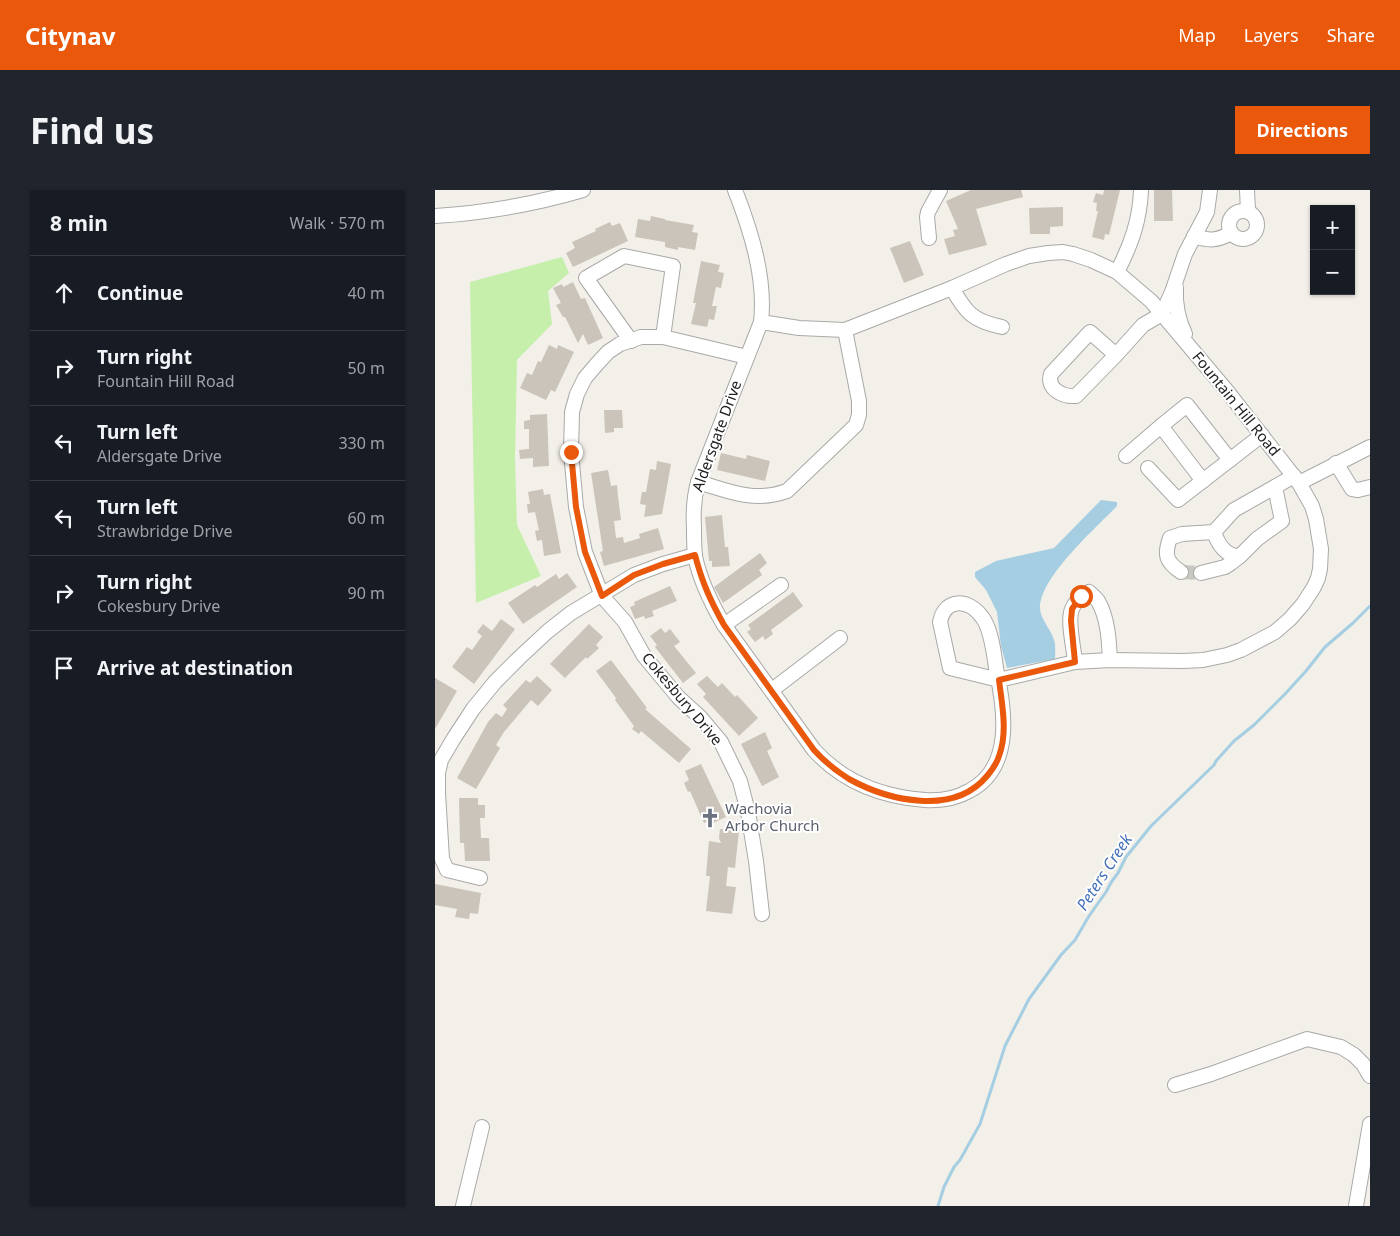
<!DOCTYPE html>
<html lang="en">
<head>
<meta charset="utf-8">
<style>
  body { margin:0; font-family:"Noto Sans",sans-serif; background:#20242c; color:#f1f3f6 }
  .controls { position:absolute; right:15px; top:15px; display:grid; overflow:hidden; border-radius:0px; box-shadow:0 1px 4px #0004 }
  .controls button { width:45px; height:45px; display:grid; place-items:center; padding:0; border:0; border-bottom:1px solid #363941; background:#171b24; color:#f1f3f6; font:25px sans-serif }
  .stop { position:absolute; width:15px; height:15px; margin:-11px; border:4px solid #ea580c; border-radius:50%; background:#fff }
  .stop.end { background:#ea580c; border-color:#fff; box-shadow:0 1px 5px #0008 }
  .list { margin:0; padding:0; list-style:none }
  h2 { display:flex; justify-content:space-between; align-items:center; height:65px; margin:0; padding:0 20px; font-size:21px }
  h2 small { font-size:16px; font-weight:400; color:#9ea1a6 }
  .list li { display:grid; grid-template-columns:32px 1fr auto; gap:15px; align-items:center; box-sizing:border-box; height:75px; padding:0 20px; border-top:1px solid #363941 }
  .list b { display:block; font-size:19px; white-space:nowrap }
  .list p { margin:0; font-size:16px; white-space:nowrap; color:#9ea1a6 }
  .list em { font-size:16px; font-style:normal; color:#9ea1a6 }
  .icon { flex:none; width:28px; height:28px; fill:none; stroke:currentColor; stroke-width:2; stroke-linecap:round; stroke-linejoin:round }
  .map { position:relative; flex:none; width:935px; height:1016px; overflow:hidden; border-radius:0px }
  header { display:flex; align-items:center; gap:30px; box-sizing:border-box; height:70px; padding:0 25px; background:#ea580c; color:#fff }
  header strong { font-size:24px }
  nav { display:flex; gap:28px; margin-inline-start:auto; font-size:18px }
  .intro { display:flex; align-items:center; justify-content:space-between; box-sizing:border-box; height:120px; padding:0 30px }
  h1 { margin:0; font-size:35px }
  .button { padding:12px 22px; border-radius:0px; background:#ea580c; color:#fff; font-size:18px; font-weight:700 }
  main { display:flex; gap:30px; padding:0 30px }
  aside { flex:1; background:#171b24; border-radius:0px; box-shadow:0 1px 4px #0004 }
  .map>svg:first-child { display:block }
  .grass { fill:#c5efab }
  .water { fill:#a5cee3 }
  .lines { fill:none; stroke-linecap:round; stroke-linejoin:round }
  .stream { stroke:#a5cee3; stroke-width:3 }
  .building { fill:#cbc4ba }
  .minor-tunnel { stroke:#c8c7c0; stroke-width:14; stroke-dasharray:14 7; stroke-linecap:butt }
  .minor-casing { stroke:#a9a9a9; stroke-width:16 }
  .minor { stroke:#fff; stroke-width:14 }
  .route { stroke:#ea580c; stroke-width:6 }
  .labels { text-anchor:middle; stroke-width:4; stroke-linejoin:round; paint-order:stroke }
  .street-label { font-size:15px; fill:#222; stroke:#fff }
  .worship-label { font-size:15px; fill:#5b616d; stroke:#fff; text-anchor:start }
  .water-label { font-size:16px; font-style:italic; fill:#4572ba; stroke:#fff }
</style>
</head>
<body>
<header>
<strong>Citynav</strong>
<nav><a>Map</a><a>Layers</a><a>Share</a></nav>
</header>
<div class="intro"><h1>Find us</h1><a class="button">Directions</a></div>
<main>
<aside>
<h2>8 min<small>Walk · 570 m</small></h2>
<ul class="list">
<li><svg class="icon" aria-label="ahead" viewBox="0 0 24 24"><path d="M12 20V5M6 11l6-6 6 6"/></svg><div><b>Continue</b></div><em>40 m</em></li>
<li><svg class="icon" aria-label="right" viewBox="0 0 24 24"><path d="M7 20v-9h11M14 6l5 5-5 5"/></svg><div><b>Turn right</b><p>Fountain Hill Road</p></div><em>50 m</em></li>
<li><svg class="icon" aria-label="left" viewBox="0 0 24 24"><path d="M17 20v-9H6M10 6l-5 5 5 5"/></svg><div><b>Turn left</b><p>Aldersgate Drive</p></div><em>330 m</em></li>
<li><svg class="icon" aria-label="left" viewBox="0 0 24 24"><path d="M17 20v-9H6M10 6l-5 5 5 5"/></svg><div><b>Turn left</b><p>Strawbridge Drive</p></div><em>60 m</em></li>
<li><svg class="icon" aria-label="right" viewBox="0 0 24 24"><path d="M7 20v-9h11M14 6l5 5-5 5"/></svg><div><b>Turn right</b><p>Cokesbury Drive</p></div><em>90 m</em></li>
<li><svg class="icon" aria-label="arrive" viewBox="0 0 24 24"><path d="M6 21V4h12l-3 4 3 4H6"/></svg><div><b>Arrive at destination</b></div></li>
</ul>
</aside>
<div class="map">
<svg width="935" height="1016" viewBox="0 0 935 1016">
  <rect width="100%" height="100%" fill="#f2f0e8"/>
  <polygon class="grass" points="127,67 134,83 113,101 117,134 82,170 80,270 82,335 106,386 41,413 35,92"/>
  <path class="water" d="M 666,310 L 682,312 L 682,316 C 660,339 605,387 605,418 C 605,429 616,439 619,450 C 621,455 620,463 620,469 L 572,478 L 566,456 L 562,422 L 551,400 L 540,387 L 540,382 L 561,371 L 619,358 Z"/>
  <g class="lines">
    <polyline class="stream" points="503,1016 509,997 519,977 525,970 545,934 570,856 594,809 626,765 640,750 654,726 671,702 677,691 683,683 691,667 716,636 779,575 781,571 799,551 819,535 850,504 871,481 890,457 918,433 935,416"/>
  </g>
  <g class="building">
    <polygon points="536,0 586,0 588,7 541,19 552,55 514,65 509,49 520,46 518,40 523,39 511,11"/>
    <polygon points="669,0 685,0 674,45 670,44 669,50 657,47 663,21 661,21 662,13 658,12 661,3 668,5"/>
    <polygon points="719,0 737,0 738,31 719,31"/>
    <polygon points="628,17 628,36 615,37 615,44 595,44 594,18"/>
    <polygon points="216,26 230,29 230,30 259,35 257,42 263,43 260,60 243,57 243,60 230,57 230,52 200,47 203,29 215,31"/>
    <polygon points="175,32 177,36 185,33 193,51 138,77 131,63 140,58 137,52 161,41 160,39"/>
    <polygon points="475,51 489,85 469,93 455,58"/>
    <polygon points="266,71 285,75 283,82 289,83 286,98 281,97 277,116 282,116 279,130 274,129 272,137 256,134 261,113 258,113"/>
    <polygon points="138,92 146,109 150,108 168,148 153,155 148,144 143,153 130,127 128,127 121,115 126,113 118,98 127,94 128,97"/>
    <polygon points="114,155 122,159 123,155 139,162 120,202 116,200 111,210 85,198 92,183 97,185 103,171 106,172"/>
    <polygon points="169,220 187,220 188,238 179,238 179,242 170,243"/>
    <polygon points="112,224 114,276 98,277 98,268 85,269 84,260 94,259 94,239 89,239 89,231 95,230 95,225"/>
    <polygon points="286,263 311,269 312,265 335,271 330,291 282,280"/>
    <polygon points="222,271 236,274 227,324 209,327 211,315 205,314 207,302 211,302 215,279 221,280"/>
    <polygon points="173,280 176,296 182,295 183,306 186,330 179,331 181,348 188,347 189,353 205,348 204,344 223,338 229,359 169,376 165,362 168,361 156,283"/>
    <polygon points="108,299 109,305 115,304 126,363 109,366 107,350 102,351 100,341 104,340 100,322 93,323 92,314 95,314 93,302"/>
    <polygon points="287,325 290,357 293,357 295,376 277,377 277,371 274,371 270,327"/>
    <polygon points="325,363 332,373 324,380 327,385 288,413 279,397"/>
    <polygon points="132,383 142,397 88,434 73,413 100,395 102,397 121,384 124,389"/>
    <polygon points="235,396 242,411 217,421 219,426 210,429 209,426 200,429 195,417 200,415 199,412"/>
    <polygon points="358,402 368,416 336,440 338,444 330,450 328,446 320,452 312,442 316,439 313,435"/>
    <polygon points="66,429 80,439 39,494 17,477 32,457 37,460 47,446 42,442 48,434 57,441"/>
    <polygon points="154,434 168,447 161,455 164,458 152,469 151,467 130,488 115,474"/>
    <polygon points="226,438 230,443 235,439 245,452 239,456 261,483 248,493 220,457 222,455 215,446"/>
    <polygon points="176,470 212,518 210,519 256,559 244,573 206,541 204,544 197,539 199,536 180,510 181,508 161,481"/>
    <polygon points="102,486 117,500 103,516 96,510 69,542 61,555 65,558 41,599 22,588 53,532 61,523 67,527 72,519 68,515 91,490 95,493"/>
    <polygon points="272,486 283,497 287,493 300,507 302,505 323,528 304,546 268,507 271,504 262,494"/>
    <polygon points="0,488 22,501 0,539"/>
    <polygon points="330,542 337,558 332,561 344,587 327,596 306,554"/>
    <polygon points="266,574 291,627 276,634 277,630 269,633 255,601 253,602 249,593 254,590 250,581"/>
    <polygon points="24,608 43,608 43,615 50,615 50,628 45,628 46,648 54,648 55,671 30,671 29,653 25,653"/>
    <polygon points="285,639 304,641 300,678 293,677 291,696 301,697 297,724 271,721 275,686 271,686 274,651 286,653 284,648"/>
    <polygon points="0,694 46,703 43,724 35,723 34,729 20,727 22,719 0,715"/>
  </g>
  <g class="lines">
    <polyline class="minor-tunnel" points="746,382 766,383"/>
    <defs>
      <g id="minor">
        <path d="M 300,0 C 316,41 331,88 326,132 L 263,292 C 259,307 258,322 259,338 C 259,347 259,357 260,366 C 265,391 276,413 289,435 L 379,560 C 408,592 448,607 490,610 C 506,611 520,609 534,601 C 579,578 570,519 561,478 C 559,463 556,438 547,427 C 534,409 510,407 505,432 L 515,478 L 564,490 L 640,472 L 675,470 L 748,471 L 768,470 L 792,465 L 806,460 L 840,442 L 855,429 L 868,414 L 879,397 L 883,388 L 885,379 L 886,359 L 881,329 L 877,316 L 864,293 L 792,201 L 716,111 L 682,82 L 656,70 L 638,64 L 628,62 L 613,63 L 594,66 L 571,74 L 517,98 L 410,140 L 364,138 L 326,132"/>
        <polyline points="812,0 813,21"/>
        <circle cx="808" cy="35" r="14"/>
        <path d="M 0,26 C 49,23 100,14 148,0"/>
        <path d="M 759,46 C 774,51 782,51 796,43"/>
        <polyline points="494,48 492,27 493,22 505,0"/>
        <path d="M 682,82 C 696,55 705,30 706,0"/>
        <path d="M 741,97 C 740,114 743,129 750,144"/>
        <path d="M 517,98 C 531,123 538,131 567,137"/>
        <polyline points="196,151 151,88 189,66 238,76 228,147"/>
        <path d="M 681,165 L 655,142 L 616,184 C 611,199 628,207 641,206 L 681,165 L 708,135 L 727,124 L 737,102 L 750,64 L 772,22 L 775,0"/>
        <polyline points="312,167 228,147 206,147 185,154 173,162 161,175 150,188 142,204 137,222 136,262 141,317 150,362 167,406 190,432 209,466 244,508 265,527 286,552 305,591 313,622 321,671 327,724"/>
        <polyline points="691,266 726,236"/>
        <polyline points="901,273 917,299 923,300 935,297"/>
        <polyline points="713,278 743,310 827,245"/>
        <polyline points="768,291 726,236 752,215 795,270"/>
        <path d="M 263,292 C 294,301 319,313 352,301 L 421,235 L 424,225 L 424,211 L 410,140"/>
        <polyline points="864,293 935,257"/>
        <path d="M 779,342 C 783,354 791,367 805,366"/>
        <path d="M 746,382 C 731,372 729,365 735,348 L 747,344 L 779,342 L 799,320 L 859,286"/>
        <polyline points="766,383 790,377 796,373 805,366 822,349 847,331 840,297"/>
        <polyline points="289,435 346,395"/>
        <path d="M 640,472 C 639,458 632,431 637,419 C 640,411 647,406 654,402 C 657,405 661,408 663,411 C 673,428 674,451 675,470"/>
        <polyline points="337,500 405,448"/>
        <polyline points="45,688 12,680 7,669 3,603 3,583 6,570 19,548 38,519 60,492 84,468 113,441 136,423 199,385 228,374 260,365"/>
        <polyline points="740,895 776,884 872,849 906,857 919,865 928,874 935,886"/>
        <polyline points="28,1016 47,937"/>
        <polyline points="921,1016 935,934"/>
      </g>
    </defs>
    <use href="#minor" class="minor-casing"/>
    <use href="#minor" class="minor"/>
  </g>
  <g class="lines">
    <path class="route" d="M 136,262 L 141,317 L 150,362 L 167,406 L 199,385 L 228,374 L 260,365 C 267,392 275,410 289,435 L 379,560 C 389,571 401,581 414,589 C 454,611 519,626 552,586 C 557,580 562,573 564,566 C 573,542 567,515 564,490 L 640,472 L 636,431 L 637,419 L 646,406"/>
  </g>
  <defs>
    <symbol id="church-bare" viewBox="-9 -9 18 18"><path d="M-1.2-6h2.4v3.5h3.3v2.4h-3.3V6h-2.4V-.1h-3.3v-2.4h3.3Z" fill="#6b7280" stroke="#fff" stroke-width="2.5" paint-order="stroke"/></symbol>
  </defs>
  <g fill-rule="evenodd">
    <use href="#church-bare" x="261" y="614" width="28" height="28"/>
  </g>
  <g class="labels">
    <g class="street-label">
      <text transform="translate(801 214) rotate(51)" y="5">Fountain Hill Road</text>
      <text transform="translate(282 246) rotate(-70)" y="5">Aldersgate Drive</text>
      <text transform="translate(247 509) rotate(50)" y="5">Cokesbury Drive</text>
    </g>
    <g class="worship-label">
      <text x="290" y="624">Wachovia<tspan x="290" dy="17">Arbor Church</tspan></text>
    </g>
    <g class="water-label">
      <text transform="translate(669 682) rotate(-57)" y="6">Peters Creek</text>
    </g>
  </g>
</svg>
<div class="controls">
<button>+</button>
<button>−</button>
</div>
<div class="stop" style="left:646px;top:406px"></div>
<div class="stop end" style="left:136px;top:262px"></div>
</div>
</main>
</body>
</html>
